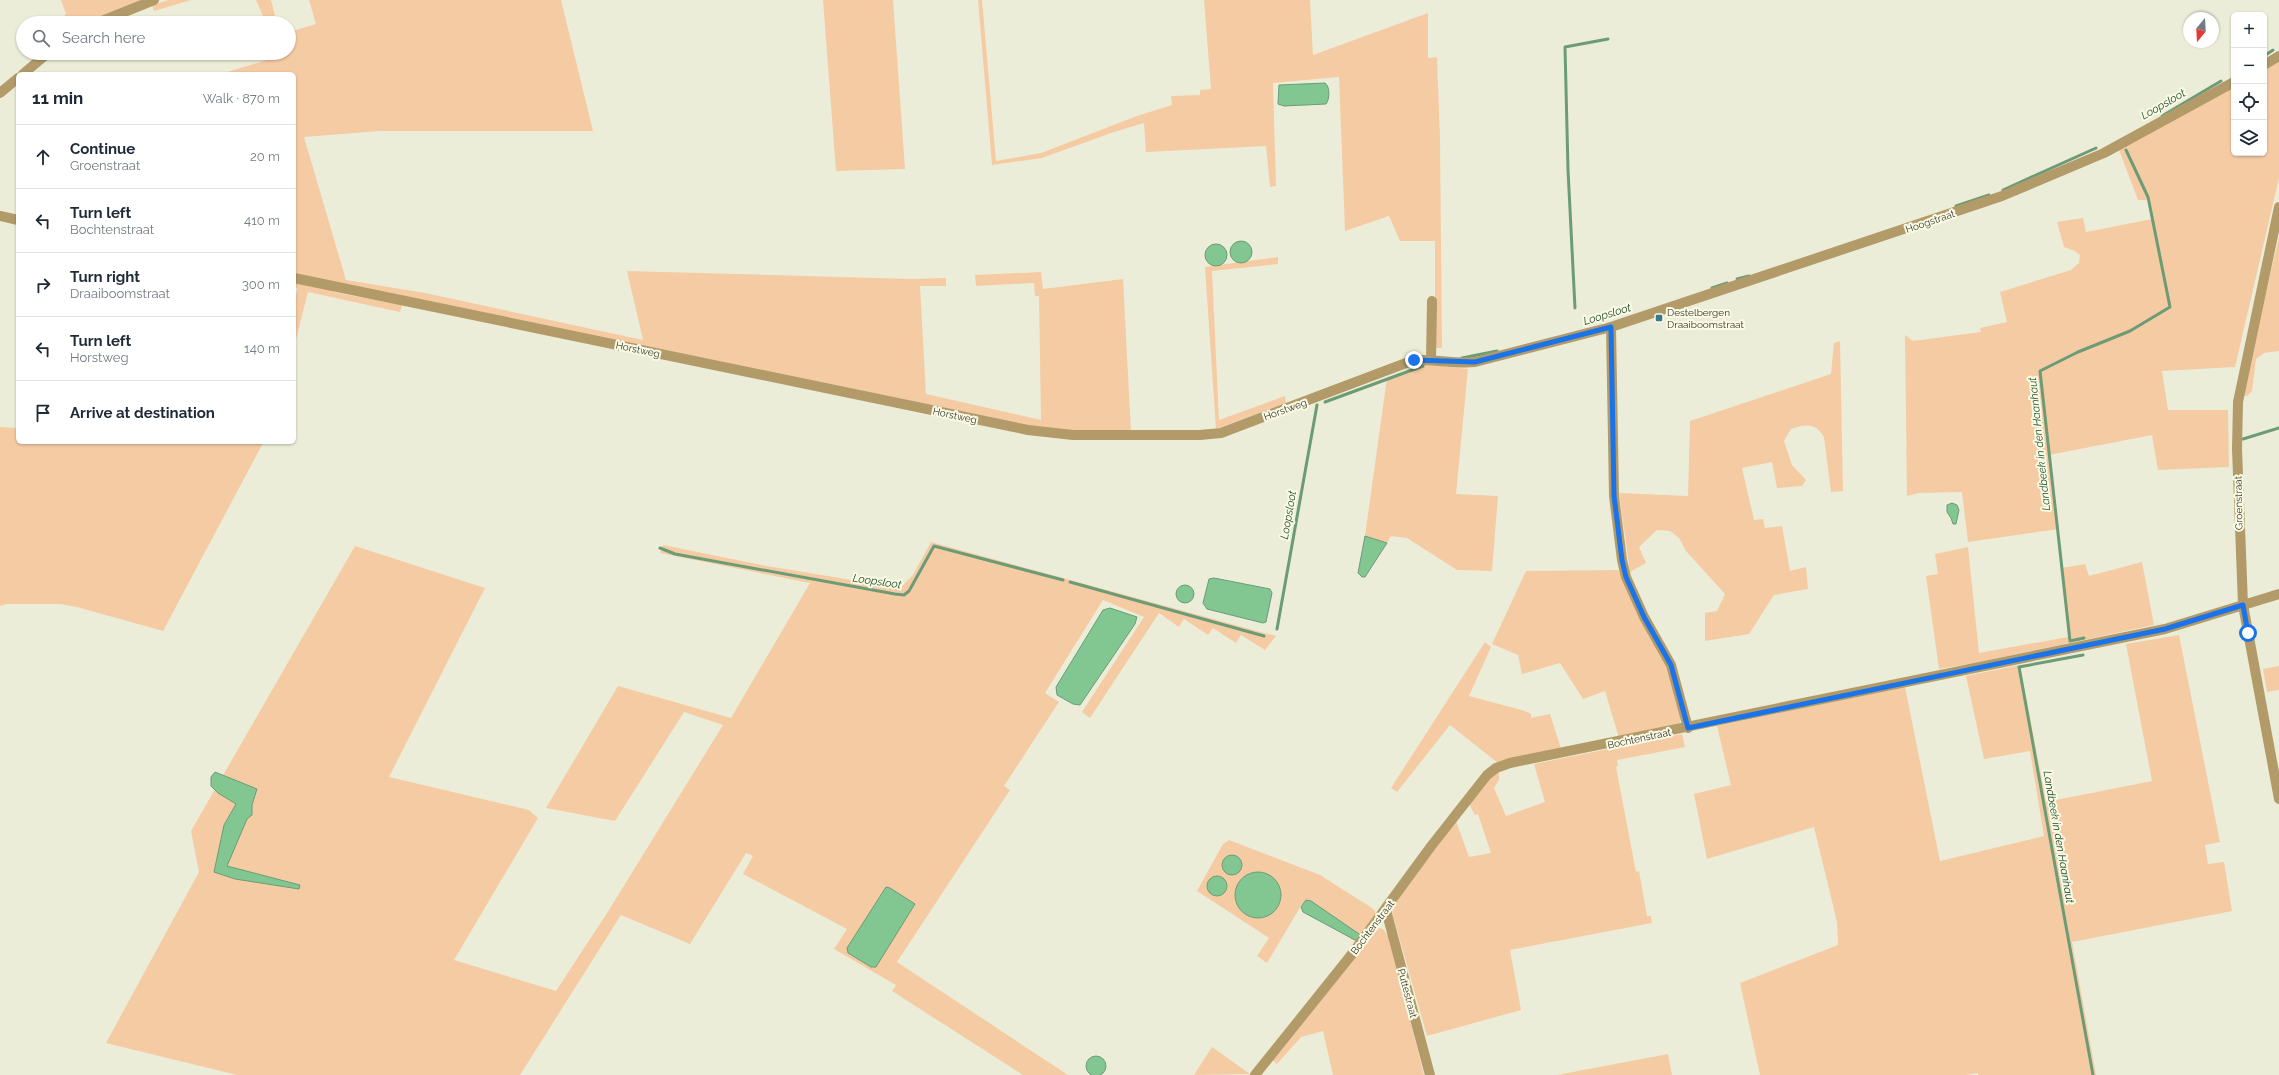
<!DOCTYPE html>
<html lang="en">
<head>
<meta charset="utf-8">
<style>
  body { margin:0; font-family:Raleway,sans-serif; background:#f6f6f7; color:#1f2937 }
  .controls { position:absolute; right:12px; top:12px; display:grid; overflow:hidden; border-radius:6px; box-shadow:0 1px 3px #0004 }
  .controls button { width:36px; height:36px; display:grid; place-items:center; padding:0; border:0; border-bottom:1px solid #e0e1e3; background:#fff; color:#1f2937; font:20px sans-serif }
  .compass { position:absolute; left:2183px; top:12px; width:36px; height:36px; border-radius:50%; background:#fff; box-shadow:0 1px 3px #0004; rotate:198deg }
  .stop { position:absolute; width:12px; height:12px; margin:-9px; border:3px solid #1a73e8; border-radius:50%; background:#fff }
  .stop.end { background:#1a73e8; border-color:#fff; box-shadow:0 1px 4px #0008 }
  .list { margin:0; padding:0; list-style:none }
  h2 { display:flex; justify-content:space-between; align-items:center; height:52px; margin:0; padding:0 16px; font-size:17px }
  h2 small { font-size:13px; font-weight:400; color:#747a83 }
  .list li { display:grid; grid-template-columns:26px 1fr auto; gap:12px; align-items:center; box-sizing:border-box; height:64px; padding:0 16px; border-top:1px solid #e0e1e3 }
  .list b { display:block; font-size:15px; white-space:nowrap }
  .list p { margin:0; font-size:13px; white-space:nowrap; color:#747a83 }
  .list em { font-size:13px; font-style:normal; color:#747a83 }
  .icon { flex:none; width:22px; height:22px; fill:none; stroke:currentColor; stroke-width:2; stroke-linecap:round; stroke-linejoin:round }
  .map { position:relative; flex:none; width:2279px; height:1075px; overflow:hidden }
  .search { position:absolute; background:#fff; box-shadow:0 1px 3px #0004; left:16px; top:16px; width:280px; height:44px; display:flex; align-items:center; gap:10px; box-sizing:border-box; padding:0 14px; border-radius:22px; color:#747a83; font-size:15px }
  .panel { position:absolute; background:#fff; box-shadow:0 1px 3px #0004; left:16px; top:72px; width:280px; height:372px; border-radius:6px }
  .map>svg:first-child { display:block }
  .green { fill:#f5cba4 }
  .water { fill:#82c692; stroke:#6c9c75 }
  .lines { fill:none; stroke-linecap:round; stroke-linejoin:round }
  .stream { stroke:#6c9c75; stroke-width:3 }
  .minor { stroke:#b29b69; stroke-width:10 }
  .route { stroke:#1a73e8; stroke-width:5 }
  .poi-dot { fill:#377a8b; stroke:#fafae5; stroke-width:1.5 }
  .labels { text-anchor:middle; stroke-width:4; stroke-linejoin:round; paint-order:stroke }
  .street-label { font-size:10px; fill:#393931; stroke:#fafae5 }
  .poi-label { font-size:10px; fill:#393931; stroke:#fafae5; text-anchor:start }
  .water-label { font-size:11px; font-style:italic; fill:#1a4c2a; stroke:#fafae5 }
</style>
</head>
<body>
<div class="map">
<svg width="2279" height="1075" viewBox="0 0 2279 1075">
  <rect width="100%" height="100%" fill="#ecedd8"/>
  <g class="green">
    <polygon points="61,0 144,0 84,23 58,23 66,14"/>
    <polygon points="169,0 191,0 154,11 152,5"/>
    <polygon points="256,0 271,0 277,23 266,23"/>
    <polygon points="309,0 561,0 593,131 379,131 304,137 346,280 425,293 643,340 627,271 912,279 946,278 946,286 920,286 926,394 1041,420 1039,296 1035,296 1034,283 976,286 975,275 1041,272 1043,289 1123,279 1131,432 1062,431 1039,428 334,284 333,292 402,305 400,312 308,292 294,347 294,303 298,288 294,287 294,74 221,74 270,59 269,53 289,53 289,32 316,24"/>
    <polygon points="823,0 893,0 905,169 836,171"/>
    <polygon points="978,0 982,0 996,161 1041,153 1137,116 1172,105 1171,96 1200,95 1200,90 1211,89 1204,0 1310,0 1313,55 1428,13 1428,58 1437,57 1440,138 1442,348 1435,348 1435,241 1400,241 1389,216 1345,231 1339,77 1273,83 1276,186 1270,187 1266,146 1146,152 1144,123 1114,132 1042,158 992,165"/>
    <polygon points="2279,60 2279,178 2235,367 2162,371 2168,410 2228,410 2229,467 2158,470 2152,435 2049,455 2059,529 1968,542 1962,492 1919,493 1907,496 1905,335 1913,341 1981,332 1980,328 2007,322 2000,292 2071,270 2079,263 2080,255 2075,251 2064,247 2057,222 2083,218 2086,232 2152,219 2148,200 2138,200 2119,150 2234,85 2234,153 2264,153 2264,68"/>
    <polygon points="2279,237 2279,351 2264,353 2256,359 2252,391 2247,396 2242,395"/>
    <polygon points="1278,257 1278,264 1212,271 1219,420 1285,396 1286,403 1216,429 1205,267"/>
    <path d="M 1840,341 L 1843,491 L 1831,492 L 1824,437 C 1816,423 1805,424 1791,429 L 1784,441 L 1792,465 L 1806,480 L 1802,486 L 1777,488 L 1772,462 L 1742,468 L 1754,520 L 1763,519 L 1765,528 L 1782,526 L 1790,571 L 1806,567 L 1808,589 L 1774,595 L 1749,634 L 1705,641 L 1705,613 L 1717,611 L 1725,594 L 1686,551 L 1679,538 L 1670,531 L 1657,530 L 1639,547 L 1646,563 L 1630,572 L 1619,493 L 1688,496 L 1690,421 L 1831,374 L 1834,343 Z"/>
    <polygon points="1423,364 1468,369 1456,494 1498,496 1492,571 1457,570 1407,538 1391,536 1387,543 1365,536 1387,378"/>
    <polygon points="0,427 18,428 18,442 270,442 270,444 263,443 163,631 77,607 60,604 7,604 0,606"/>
    <polygon points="931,542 1276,636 1265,650 1241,635 1236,643 1213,628 1208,635 1184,619 1179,627 1159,613 1090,718 1082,712 1144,617 1103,600 1045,693 1059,702 1004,786 1010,790 897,962 1068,1075 1023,1075 892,991 896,985 834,949 847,929 743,874 753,856 746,853 690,944 621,915 520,1075 237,1075 106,1043 199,872 191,831 355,546 485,588 389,777 529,810 538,818 454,960 556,991 609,910 723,725 684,712 615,821 546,808 618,686 731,718 810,583 660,553 663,545 767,566 900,588 913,575"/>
    <polygon points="1968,547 1979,653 2068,637 2062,568 2085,564 2089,576 2142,562 2154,625 1980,662 1939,669 1926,576 1938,574 1935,554"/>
    <polygon points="1619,570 1668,667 1680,716 1680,722 1677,727 1619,738 1605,691 1583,699 1560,663 1522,674 1518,655 1492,644 1526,571"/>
    <polygon points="2179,635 2220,842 2205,845 2208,864 2224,862 2232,911 2072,942 2096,1075 1978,1075 1978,1073 1966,1075 1760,1075 1740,983 1838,945 1837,922 1814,827 1707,859 1694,794 1731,785 1717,726 1905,687 1940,861 2044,836 2030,751 1984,759 1966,676 2020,665 2046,802 2152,781 2126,644"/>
    <polygon points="1485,642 1491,647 1469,696 1525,711 1531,714 1531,718 1550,714 1561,749 1498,763 1450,725 1397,792 1391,788"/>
    <polygon points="2279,666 2279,690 2267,692 2263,669"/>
    <polygon points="1682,734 1685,747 1617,760 1618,766 1616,767 1636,872 1639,871 1647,916 1651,916 1652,923 1510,950 1521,1010 1427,1036 1392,912 1398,899 1456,821 1469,857 1491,853 1478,814 1475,815 1469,804 1491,775 1499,771 1499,780 1494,788 1506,816 1545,802 1534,764"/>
    <polygon points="1229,840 1320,875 1372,908 1375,911 1375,918 1357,943 1302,904 1267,963 1257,956 1269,938 1197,891 1223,844"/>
    <polygon points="1378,928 1383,929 1389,937 1424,1075 1333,1075 1323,1031 1301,1037 1277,1064 1272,1060"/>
    <polygon points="1212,1047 1250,1074 1194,1075"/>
    <polygon points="1668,1054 1672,1075 1557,1075"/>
  </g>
  <g class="water">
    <path d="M 1325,83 C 1330,86 1330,99 1326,104 L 1284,106 L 1278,104 L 1279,85 Z"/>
    <circle cx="1241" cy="252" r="11"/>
    <circle cx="1216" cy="255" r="11"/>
    <polygon points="1952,503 1957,505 1959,510 1956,524 1953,524 1951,518 1947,512 1947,505"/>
    <polygon points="1365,536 1387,543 1365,577 1362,577 1358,573"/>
    <polygon points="1214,578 1270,589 1272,593 1266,622 1263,623 1207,609 1203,603 1209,579"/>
    <circle cx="1185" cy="594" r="9"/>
    <polygon points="1110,608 1137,617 1135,624 1080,705 1073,704 1057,695 1056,687 1103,610"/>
    <polygon points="215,772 257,789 252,805 252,815 247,819 227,866 300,885 299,889 235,879 214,872 224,825 236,804 218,793 211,786 211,777"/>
    <circle cx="1232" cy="865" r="10"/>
    <circle cx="1258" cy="895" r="23"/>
    <circle cx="1217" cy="886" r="10"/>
    <polygon points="886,887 890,888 915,904 876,967 871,967 848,953 847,948"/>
    <polygon points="1306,900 1311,901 1362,936 1359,941 1353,939 1303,912 1301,907"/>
    <circle cx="1096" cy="1066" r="10"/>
  </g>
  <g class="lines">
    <g class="stream">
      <polyline points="2264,56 2273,50"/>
      <polyline points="2162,116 2221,81"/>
      <polyline points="2003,190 2096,148"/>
      <polyline points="1956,206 1989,195"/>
      <polyline points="1737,279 1749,276"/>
      <polyline points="1712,288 1727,283"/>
      <polyline points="1575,308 1568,170 1565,47 1608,39"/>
      <polyline points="1462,358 1497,351"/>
      <polyline points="1325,402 1423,366"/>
      <polyline points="2243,439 2279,428"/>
      <polyline points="660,548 675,554 895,594 904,595 909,591 934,546 1063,580"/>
      <polyline points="1070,582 1264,636"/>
      <polyline points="1277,629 1317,405"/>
      <polyline points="2084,638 2070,641 2040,371 2078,352 2130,331 2170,307 2148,197 2126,150"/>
      <polyline points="2083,655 2019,667 2093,1075"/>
    </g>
    <g class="minor">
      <polyline points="97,23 154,0"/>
      <polyline points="2264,65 2279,56"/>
      <polyline points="23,74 48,53"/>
      <polyline points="0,93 18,78"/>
      <polyline points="2279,207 2238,402 2237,449 2243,605 2279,799"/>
      <polyline points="0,216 18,220"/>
      <path d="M 294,278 L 1028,430 L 1073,435 L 1200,435 L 1221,433 L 1414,360 C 1435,359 1454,364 1475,362 L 1611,327 L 2002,196 L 2104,153 L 2234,82"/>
      <polyline points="1611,327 1614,496 1622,560 1626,577 1644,617 1671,665 1688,728"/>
      <polyline points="1431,360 1432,301"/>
      <polyline points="1386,910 1430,1075"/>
      <polyline points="1255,1075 1352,954 1432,845 1487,775 1496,768 1510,763 2165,629 2279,594"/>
    </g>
  </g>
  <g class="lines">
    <polyline class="route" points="1414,360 1475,362 1611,327 1614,496 1622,560 1626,577 1644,617 1671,665 1688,728 2165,629 2243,605 2248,633"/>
  </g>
  <rect class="poi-dot" x="1655" y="314" width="8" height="8" rx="2"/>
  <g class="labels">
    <g class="street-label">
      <text transform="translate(1930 221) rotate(-19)" y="4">Hoogstraat</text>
      <text transform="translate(638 349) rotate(12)" y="4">Horstweg</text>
      <text transform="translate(1285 409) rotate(-20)" y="4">Horstweg</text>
      <text transform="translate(955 415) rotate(12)" y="4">Horstweg</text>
      <text transform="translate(2238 503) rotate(-91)" y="4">Groenstraat</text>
      <text transform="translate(1639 738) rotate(-12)" y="4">Bochtenstraat</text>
      <text transform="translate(1372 927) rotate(-53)" y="4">Bochtenstraat</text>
      <text transform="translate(1408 993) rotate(75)" y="4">Puttestraat</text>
    </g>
    <g class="poi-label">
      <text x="1667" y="316">Destelbergen<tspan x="1667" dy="12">Draaiboomstraat</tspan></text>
    </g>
    <g class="water-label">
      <text transform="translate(2163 104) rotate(-30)" y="4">Loopsloot</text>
      <text transform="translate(1607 314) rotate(-17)" y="4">Loopsloot</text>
      <text transform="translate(2039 444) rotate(-96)" y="4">Landbeek in den Haanhaut</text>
      <text transform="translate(1288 515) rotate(-80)" y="4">Loopsloot</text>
      <text transform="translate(877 581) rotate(8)" y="4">Loopsloot</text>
      <text transform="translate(2059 837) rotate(80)" y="4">Landbeek in den Haanhaut</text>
    </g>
  </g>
</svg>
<div class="controls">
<button>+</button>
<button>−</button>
<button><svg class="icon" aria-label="locate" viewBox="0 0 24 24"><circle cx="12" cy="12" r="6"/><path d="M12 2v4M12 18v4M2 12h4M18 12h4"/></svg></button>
<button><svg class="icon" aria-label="layers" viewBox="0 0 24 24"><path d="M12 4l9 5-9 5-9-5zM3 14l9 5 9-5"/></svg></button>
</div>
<svg class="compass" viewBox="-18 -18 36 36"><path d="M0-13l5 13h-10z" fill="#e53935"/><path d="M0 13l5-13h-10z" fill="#747a83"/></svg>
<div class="stop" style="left:2248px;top:633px"></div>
<div class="stop end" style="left:1414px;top:360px"></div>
<div class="search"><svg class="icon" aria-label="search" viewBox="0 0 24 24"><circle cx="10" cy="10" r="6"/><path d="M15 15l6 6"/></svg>Search here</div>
<section class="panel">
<h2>11 min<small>Walk · 870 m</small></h2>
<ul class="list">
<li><svg class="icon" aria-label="ahead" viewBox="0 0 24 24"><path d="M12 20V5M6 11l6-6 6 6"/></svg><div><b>Continue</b><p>Groenstraat</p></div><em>20 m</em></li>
<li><svg class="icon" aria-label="left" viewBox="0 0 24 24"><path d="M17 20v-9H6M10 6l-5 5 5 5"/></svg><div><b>Turn left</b><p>Bochtenstraat</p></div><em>410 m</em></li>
<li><svg class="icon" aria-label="right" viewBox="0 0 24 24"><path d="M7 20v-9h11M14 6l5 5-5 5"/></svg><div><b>Turn right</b><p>Draaiboomstraat</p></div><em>300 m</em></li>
<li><svg class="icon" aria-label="left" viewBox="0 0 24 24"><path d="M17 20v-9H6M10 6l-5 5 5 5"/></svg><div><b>Turn left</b><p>Horstweg</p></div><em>140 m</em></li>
<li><svg class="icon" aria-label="arrive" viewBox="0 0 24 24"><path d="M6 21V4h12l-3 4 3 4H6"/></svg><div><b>Arrive at destination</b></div></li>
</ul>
</section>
</div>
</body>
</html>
